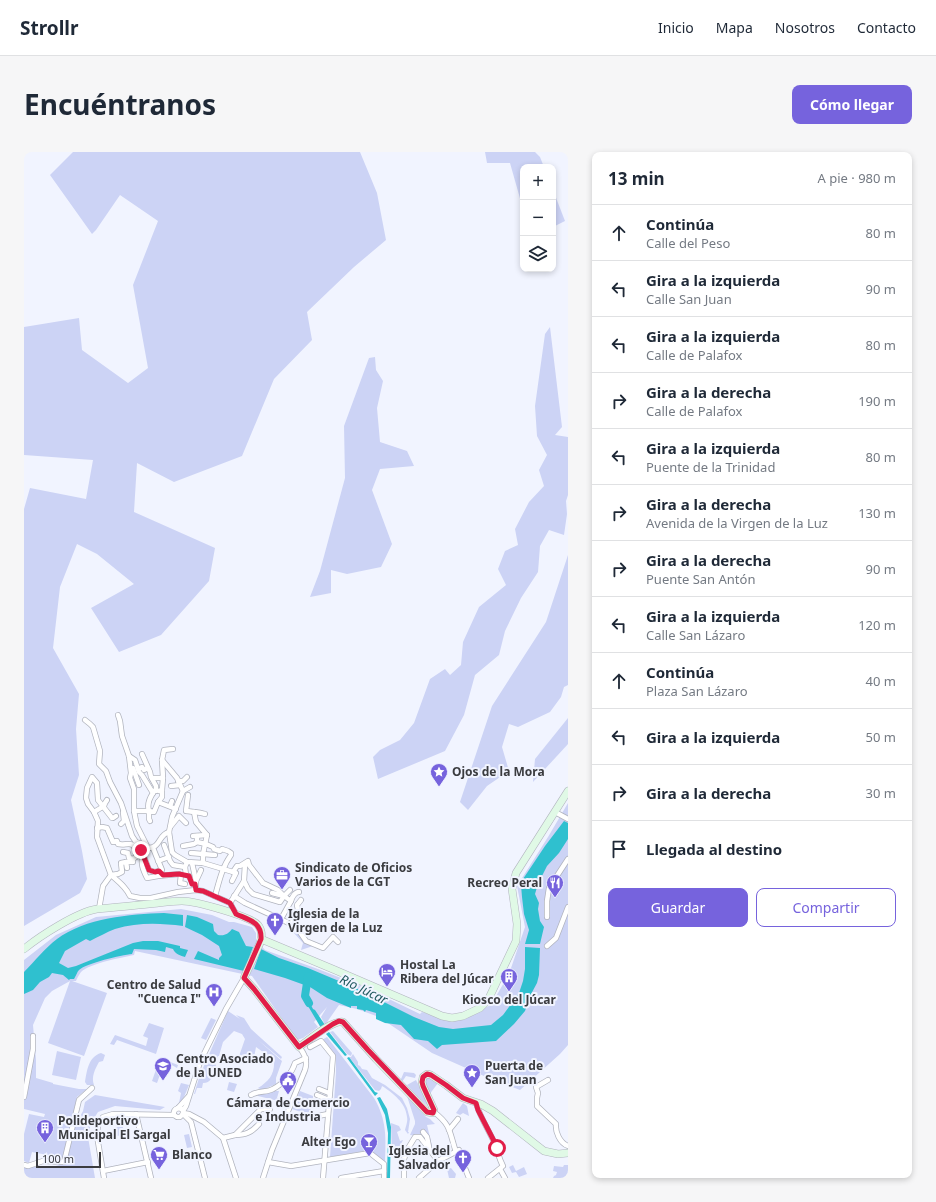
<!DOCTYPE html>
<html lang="es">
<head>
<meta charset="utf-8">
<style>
  body { margin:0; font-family:"Noto Sans",sans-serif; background:#f6f6f7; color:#1f2937 }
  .controls { position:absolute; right:12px; top:12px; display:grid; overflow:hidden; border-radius:8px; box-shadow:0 2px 6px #0003 }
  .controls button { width:36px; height:36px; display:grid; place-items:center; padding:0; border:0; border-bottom:1px solid #e0e1e3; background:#fff; color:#1f2937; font:20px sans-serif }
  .scale { position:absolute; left:12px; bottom:10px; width:65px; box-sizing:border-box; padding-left:4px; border:2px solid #3b3c40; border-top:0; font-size:11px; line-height:14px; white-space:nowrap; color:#3b3c40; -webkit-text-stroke:3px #f1f4ff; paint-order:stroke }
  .stop { position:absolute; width:12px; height:12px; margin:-9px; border:3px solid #e11d48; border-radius:50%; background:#fff }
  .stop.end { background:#e11d48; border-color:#fff; box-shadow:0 1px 4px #0008 }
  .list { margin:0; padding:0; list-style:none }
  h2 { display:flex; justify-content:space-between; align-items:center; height:52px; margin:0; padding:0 16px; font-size:17px }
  h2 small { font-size:13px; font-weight:400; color:#747a83 }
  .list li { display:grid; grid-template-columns:26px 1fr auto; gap:12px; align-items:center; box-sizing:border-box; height:56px; padding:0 16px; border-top:1px solid #e0e1e3 }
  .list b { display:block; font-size:15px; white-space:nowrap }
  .list p { margin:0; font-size:13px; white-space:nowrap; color:#747a83 }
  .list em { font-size:13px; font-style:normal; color:#747a83 }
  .actions { display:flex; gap:8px; padding:12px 16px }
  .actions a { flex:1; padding:9px 0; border:1px solid #7663dd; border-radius:8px; text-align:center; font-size:14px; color:#7663dd }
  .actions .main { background:#7663dd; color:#fff }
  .icon { flex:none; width:22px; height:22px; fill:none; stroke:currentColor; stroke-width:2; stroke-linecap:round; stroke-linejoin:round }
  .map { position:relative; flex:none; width:544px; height:1026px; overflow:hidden; border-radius:8px }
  header { display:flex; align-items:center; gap:24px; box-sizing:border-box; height:56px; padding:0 20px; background:#fff; border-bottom:1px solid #e0e1e3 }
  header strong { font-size:19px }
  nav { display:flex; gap:22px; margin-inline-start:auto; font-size:14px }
  .intro { display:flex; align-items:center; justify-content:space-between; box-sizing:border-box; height:96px; padding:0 24px }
  h1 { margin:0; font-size:28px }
  .button { padding:10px 18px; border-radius:8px; background:#7663dd; color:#fff; font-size:14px; font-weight:700 }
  main { display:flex; gap:24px; padding:0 24px }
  aside { flex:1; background:#fff; border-radius:8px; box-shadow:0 2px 6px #0003 }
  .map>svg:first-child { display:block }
  .green { fill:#ccd3f5 }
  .water { fill:#2fc0cf }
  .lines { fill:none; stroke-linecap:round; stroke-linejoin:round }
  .river { stroke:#2fc0cf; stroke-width:8 }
  .street-casing { stroke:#b1b4be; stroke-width:6 }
  .secondary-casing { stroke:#b1b4be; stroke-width:8 }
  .street { stroke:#fff; stroke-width:4.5 }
  .secondary { stroke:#e0f9e6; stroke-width:7 }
  .route { stroke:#e11d48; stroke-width:5 }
  .labels { text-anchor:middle; stroke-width:4; stroke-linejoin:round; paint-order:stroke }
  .poi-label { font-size:12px; font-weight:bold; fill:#3b3c40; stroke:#f1f4ff; text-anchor:start }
  .water-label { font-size:13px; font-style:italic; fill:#20595f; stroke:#f1f4ff }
</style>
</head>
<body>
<header>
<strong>Strollr</strong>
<nav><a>Inicio</a><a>Mapa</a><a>Nosotros</a><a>Contacto</a></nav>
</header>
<div class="intro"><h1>Encuéntranos</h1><a class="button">Cómo llegar</a></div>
<main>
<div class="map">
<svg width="544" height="1026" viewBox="0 0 544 1026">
  <rect width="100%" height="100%" fill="#f1f4ff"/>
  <g class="green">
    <polygon points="49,0 336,0 353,41 362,88 330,115 283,160 288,188 250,227 218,304 150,330 113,311 110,360 191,396 185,429 137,483 95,500 67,456 110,432 73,402 53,392 36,435 29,496 55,542 52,577 55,623 47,648 58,699 63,727 56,741 0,774 0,357 6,336 62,347 69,308 0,303 0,175 55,166 58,198 104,231 124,216 109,133 134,69 96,43 72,78 68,82 26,23"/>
    <polygon points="461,0 511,0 516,5 520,15 499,15 499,57 486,11 463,11"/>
    <polygon points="529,38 541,69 529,75"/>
    <polygon points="526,175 538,275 531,283 544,285 544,343 542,349 543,362 540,383 525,378 516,394 514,420 497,446 481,479 475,503 451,523 440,563 421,599 354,627 349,605 356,598 376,588 390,571 406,527 421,517 426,523 437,513 439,490 455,455 482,433 474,417 481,399 494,393 491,377 505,350 520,334 515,318 523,303 513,284 511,254 521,182"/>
    <polygon points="351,205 352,218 359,229 353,256 356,290 383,299 390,314 356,317 348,338 368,392 357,415 323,422 307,418 307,441 286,445 296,419 321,326 320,274 345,206"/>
    <polygon points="544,403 544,533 540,535 537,545 526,560 494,575 485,572 478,595 485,619 463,634 444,658 436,650 468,554 522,470"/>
    <polygon points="544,566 544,592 509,630 511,607"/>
    <path d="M 544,651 L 544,893 L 536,902 L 496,938 L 460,924 L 408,901 L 355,865 L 333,857 L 315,853 L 301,873 L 297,865 L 303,855 L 290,870 L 294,875 L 279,886 L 273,888 L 228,824 L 111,799 L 110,803 C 96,806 67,811 57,820 C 55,823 53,826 52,829 L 48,829 L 83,841 L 60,904 L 24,891 L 46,829 L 28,839 L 21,846 L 9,873 L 12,908 L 12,926 L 29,931 L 29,932 L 55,937 L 63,937 L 53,945 L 39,1006 L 8,1000 L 5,1011 L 0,1009 L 0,982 L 5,962 L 20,965 L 21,962 L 0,957 L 0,808 L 32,783 L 72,765 L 157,757 L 188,763 L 205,770 L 210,770 L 228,775 L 232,781 L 232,788 L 241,798 L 294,817 L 340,835 L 396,862 L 398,860 L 417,866 L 432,869 L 467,853 L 485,822 L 501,775 L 493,734 L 524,685 Z"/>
    <polygon points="271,775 279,786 289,792 289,794 277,798 279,791 269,780"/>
    <path d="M 204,859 L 216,867 L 212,863 L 220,866 L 227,877 L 258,905 L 257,907 L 234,888 L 258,909 L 252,926 L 252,932 L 238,938 L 234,936 C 245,929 251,922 250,908 L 232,895 L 229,911 L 214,907 L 221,887 L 218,882 L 210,879 L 199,890 L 195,904 L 194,904 L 191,911 L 192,914 L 192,918 L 190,918 C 188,925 187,931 179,931 L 178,936 L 173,936 L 171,942 L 170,942 L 176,923 Z"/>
    <polygon points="187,866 192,868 182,888 177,886"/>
    <polygon points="125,871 140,876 132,902 93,888 90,893 86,892 91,883 122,894 124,886 119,884"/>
    <polygon points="309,879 328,901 327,904 323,902 306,880"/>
    <path d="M 303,885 L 350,946 C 363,968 362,986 361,1011 L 346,998 L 306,1005 L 312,921 L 312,904 L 298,888 Z"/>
    <polygon points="33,899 57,905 52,928 28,923"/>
    <path d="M 77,901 L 81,903 L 79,909 L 75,910 C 71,917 67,925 70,933 L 63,933 L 61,930 C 63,919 64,905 77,901 Z"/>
    <path d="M 329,902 L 334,910 L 334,913 L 336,914 L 338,917 L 343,918 L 348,926 L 361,933 L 378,946 L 383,956 L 386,967 L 384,980 L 385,980 L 384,982 L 381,978 C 382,974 384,969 383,965 C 382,951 369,941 358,934 L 357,937 L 355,939 L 351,938 L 325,905 L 327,905 Z"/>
    <polygon points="136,906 154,913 153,916 141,909 133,931 128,929"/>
    <polygon points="380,920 390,921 392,923 391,926 382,924 378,930 377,927"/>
    <polygon points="405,925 414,931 405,943 400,929"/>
    <polygon points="392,928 407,957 395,946 383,933"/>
    <polygon points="205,930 213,932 210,940 203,938"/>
    <polygon points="157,931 165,933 160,945 156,951 155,951 157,941 154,939"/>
    <polygon points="247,939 255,939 253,946 259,948 258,950 234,944 233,941"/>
    <polygon points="276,939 289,944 289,947 286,962 280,961 268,957"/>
    <polygon points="71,943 141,955 136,958 91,954 74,960 67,971 64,985 71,1026 0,1026 0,1015 28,1015 42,1011 51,974 59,959 61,950"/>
    <polygon points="383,944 402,965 406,967 411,972 403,973 408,994 405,995 402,985 404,993 396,984 386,983 391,972 391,969"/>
    <polygon points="439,951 443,954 445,964 439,961 436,963 432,961"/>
    <polygon points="367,971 375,974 377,978 373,980 376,989 379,988 371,1004 368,1004"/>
    <polygon points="92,975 99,975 98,983 93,984 89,981 91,979 90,977"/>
    <polygon points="165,982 168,995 163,996 160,983"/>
    <polygon points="489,1013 492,1019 500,1015 503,1022 495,1025 492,1020 488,1021 485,1015"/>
    <polygon points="540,1013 544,1013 544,1026 529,1026 530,1024 532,1023 533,1020 529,1019 530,1014 539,1015"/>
    <polygon points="427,1016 432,1022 431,1026 425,1026 423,1017"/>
  </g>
  <g class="water">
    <polygon points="540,669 544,671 544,687 535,701 523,714 514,732 511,742 515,751 514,757 516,769 520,775 516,792 501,792 505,778 500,762 498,745 497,733 499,727 521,694"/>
    <path d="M 140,761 L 159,763 L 159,774 C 136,771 114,770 91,777 C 83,780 74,785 66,789 L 62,787 L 41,799 L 35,811 L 44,816 L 52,814 L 109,791 L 119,789 L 134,789 L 156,794 L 156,796 L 164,798 L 161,805 C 157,804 151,802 149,797 L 142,795 L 141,800 L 132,798 L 110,797 L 108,802 C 97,803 63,811 55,818 C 53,820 52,824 50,827 L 46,827 L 45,828 L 39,823 L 28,821 L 25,825 L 16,830 L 9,838 L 0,842 L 0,820 C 11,809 21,796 33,787 C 61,766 106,762 140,761 Z"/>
    <path d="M 163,763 L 173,765 L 189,772 L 190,779 L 194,783 C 201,784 204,782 208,777 L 215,780 L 222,794 L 229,795 L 220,819 L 170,807 L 174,799 L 195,808 L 195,806 L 198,803 L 195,794 L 178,783 L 161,775 Z"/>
    <polygon points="501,795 516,796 515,823 513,831 506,844 501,859 490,872 472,889 418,893 413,897 404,889 390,887 377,873 361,871 352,867 352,861 342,858 341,860 339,858 333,857 333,854 327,854 327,856 303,846 286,835 261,826 230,817 237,797 255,806 284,816 334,837 390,865 415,875 429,877 467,873 479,863 495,841 499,829 501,817"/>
    <polygon points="280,843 282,843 289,857 291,858 301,873 297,876 284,854"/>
    <polygon points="305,880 323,903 321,904 302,882"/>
    <polygon points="325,905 351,940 354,941 351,944 323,906"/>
    <polygon points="356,945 363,957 367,975 366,1026 363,1026 364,981 361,963 353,946"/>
  </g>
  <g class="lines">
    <polyline class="river" points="284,824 281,844 285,851"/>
    <defs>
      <g id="street">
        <path d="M 94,563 L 96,569 L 98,584 L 105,604 L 107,621 L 106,626 L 110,637 L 110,659 L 113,674 L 124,696 C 137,696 134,683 145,680"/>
        <polyline points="61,568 66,572 69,575 76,599 75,612 82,619 86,630 97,651 108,684 112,690 122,693"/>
        <polyline points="118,602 126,620 127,625 132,634 132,639 129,639 129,641"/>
        <path d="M 105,604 L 111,608 L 115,620 L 118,623 L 129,641 C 125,647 123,653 125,659 L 110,659"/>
        <polyline points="138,608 153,626 159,639"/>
        <polyline points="109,616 115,633"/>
        <polyline points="114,617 118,615 120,618 124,616"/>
        <polyline points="128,626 139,626 138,638 135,639"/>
        <polyline points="139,626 138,608 140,598 149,597"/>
        <polyline points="154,629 159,629 163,625"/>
        <polyline points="147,634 156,633"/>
        <polyline points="166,635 159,639 148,665 145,680 148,700 151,703 163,710 179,711 209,720 213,714 216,714 224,709 225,713 239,731 254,738 260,744"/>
        <path d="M 164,643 L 162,659 C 169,660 175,660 181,662"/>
        <polyline points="134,650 152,657"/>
        <polyline points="146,654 148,649"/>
        <polyline points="70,660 80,654 81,651 83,648"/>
        <polyline points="170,660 172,670 183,683 179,702 179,711"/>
        <polyline points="531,660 544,667"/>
        <polyline points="126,669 125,667 125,659 130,660 134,650 138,645 138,638"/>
        <polyline points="97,672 100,669 99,660"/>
        <polyline points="147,674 155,664 162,671"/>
        <path d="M 73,676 L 78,675 L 83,676 L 89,690 L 93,689 L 94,692 C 99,693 101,692 105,692 C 110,692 117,698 119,702 C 116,711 119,718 123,726 L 134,724 L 155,722 L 157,723 L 156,731 L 161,732"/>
        <polyline points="169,684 183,683"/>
        <path d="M 173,684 L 173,690 L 182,692 L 189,695 L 190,697 L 196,699 L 198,697 L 204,699 L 207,701 L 207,703 C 198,715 195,730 191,744"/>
        <polyline points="140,693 146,709 149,713 161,715 163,710"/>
        <polyline points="159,694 170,692 173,690"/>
        <polyline points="124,696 119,702 125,718 131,720 135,719 139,723"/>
        <polyline points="129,696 138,718 135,719"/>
        <polyline points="99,700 104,701 105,706 109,707"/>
        <polyline points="167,701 191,703"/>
        <polyline points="134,709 145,705"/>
        <polyline points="102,710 109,710 109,707 112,705 112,699 110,695"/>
        <polyline points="168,711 172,729 172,738"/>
        <polyline points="161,715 162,723 165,724 169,732 171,732"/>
        <path d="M 87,723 C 95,730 102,735 106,744 L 116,746 L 127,746 L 154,740 L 172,738 L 179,739 L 206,751 L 212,762"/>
        <polyline points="87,723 94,722 98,720 97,711 102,710 103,716"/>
        <polyline points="172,729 177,718"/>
        <polyline points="208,729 212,721 209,720"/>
        <path d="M 220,729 L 224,737 L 229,742 L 256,750 L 260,744 L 267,749 C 268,745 271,740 275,740"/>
        <polyline points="248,741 260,744 266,738"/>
        <polyline points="210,744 221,751 267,772 271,773 282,789 299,796 309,785 314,790"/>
        <polyline points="206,751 220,729 221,712"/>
        <polyline points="75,757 79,734 87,723 73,685 74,669 70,660 64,652 62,646 63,636 68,625 73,631 74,648 88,666 89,666 92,664"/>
        <polyline points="523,765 523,749 525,736 544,707"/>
        <polyline points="257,767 267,749"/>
        <polyline points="267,772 274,758 273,753 277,748"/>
        <polyline points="523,794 532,786 544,755"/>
        <polyline points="286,895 297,889 309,904 299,1026"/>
        <path d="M 524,928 L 512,935 L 514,941 L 513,946 L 513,954 L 532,972 C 531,980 536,991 544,994"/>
        <polyline points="295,937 305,941"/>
        <path d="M 227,943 C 236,938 242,941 249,937 C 259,932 268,921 271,911 L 282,906"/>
        <polyline points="293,943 305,948"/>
        <polyline points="0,945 9,897 9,884"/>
        <path d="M 452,951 C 456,965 464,977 470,990 C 474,998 474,1005 479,1014 L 464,1026"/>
        <polyline points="154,956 164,945"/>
        <path d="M 410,960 C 428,974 425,980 432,1000"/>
        <polyline points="159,961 165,962 180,970 199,986 212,1026"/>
        <polyline points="112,962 127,1026"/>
        <polyline points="159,962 159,959 162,954 176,910 202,857 220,826"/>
        <polyline points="159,962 167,970 181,1026"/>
        <path d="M 159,962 L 156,965 L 153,965 L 150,963 C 149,959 151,957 154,956 L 158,957 L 159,959"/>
        <polyline points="287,964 289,965 304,962"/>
        <polyline points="425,978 434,967"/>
        <polyline points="399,980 403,985 405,995"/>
        <path d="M 211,983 C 222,983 228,980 235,972"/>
        <polyline points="199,986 211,983 237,957 246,957"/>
        <polyline points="244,1010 267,1014 346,1001 360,1012 360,1026"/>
        <polyline points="0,1013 4,1014 19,1009 40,1010 55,948 68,936"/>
        <polyline points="476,1017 481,1026"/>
        <polyline points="79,1019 124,1010"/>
        <polyline points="80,1026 73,984 74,972 79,965 89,962 150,963"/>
        <path d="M 239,1026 L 248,998 L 281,918 C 284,909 281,902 275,895"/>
        <polyline points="317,1026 360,1019"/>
        <polyline points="380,1026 380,1007 383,998 391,985 396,985 414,1009"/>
        <polyline points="395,1026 414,1009 435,998 436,1004 445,1026"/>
      </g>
      <g id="secondary">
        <polyline points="237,787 311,818 418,864 428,866 439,864 456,856 461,851 465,846 492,789 493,772 488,737 492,721 544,639"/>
        <path d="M 0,797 C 16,784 53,760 73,757 C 90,755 107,754 125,752 C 136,751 147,749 158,749 C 171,749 226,764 234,773 C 238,778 238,785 236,791 L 220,826 L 230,837 L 275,895 C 285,888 308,868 319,870 L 352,907 L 403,960 L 409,961 L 410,958 L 399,934 L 398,930 L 399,925 L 403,922 L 407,923 L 422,933 L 439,946 L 457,952 L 469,959 L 520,999 L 534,1002 L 544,1001"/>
      </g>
    </defs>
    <use href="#street" class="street-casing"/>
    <use href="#secondary" class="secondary-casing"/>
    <use href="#street" class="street"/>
    <use href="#secondary" class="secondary"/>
  </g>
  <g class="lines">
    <path class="route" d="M 117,698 L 125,718 L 131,720 L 135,719 L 139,723 L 155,722 L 165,724 L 168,732 L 171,732 L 172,738 L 179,739 L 206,751 L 212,762 C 225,768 238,770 237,787 L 220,826 L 230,837 L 275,895 L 309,872 L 315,869 L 319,870 L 344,898 L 403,960 L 409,961 L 410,958 L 399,934 L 398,930 L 399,925 L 403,922 L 407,923 L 422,933 L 439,946 L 452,951 L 454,958 L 471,991 L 473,996"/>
  </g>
  <defs>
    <symbol id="sight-pin" viewBox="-11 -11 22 30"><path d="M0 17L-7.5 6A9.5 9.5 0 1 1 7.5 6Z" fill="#7663dd" stroke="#f1f4ff"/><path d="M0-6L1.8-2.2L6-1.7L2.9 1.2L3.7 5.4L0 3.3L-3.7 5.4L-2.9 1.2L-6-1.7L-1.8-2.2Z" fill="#fff"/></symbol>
    <symbol id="office-pin" viewBox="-11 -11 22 30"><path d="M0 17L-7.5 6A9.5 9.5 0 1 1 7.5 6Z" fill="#7663dd" stroke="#f1f4ff"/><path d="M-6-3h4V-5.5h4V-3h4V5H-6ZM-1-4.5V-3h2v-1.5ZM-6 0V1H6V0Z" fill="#fff"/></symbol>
    <symbol id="restaurant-pin" viewBox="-11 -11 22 30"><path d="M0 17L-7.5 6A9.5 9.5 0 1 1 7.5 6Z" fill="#7663dd" stroke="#f1f4ff"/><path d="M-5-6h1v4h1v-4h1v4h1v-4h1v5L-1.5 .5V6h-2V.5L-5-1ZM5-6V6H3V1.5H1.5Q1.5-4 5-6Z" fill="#fff"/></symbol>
    <symbol id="church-pin" viewBox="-11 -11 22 30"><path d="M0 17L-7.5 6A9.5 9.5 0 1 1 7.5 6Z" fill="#7663dd" stroke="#f1f4ff"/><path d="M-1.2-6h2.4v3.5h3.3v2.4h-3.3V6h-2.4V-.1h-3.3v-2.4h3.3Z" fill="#fff"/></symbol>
    <symbol id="hotel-pin" viewBox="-11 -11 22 30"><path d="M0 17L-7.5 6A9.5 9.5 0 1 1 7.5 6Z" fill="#7663dd" stroke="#f1f4ff"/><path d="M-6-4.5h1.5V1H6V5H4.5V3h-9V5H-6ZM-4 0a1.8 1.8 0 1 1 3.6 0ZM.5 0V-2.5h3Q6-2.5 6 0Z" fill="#fff"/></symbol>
    <symbol id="building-pin" viewBox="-11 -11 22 30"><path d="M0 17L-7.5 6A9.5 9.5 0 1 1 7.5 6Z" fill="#7663dd" stroke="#f1f4ff"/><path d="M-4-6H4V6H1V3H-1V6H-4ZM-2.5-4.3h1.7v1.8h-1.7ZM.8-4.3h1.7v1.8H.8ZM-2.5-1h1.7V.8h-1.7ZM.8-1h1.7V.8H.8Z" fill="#fff"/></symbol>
    <symbol id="hospital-pin" viewBox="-11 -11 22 30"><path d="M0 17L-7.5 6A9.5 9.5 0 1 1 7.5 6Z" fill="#7663dd" stroke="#f1f4ff"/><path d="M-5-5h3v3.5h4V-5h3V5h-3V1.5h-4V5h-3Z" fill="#fff"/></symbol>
    <symbol id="university-pin" viewBox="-11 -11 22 30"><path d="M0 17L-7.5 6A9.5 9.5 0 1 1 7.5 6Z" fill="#7663dd" stroke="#f1f4ff"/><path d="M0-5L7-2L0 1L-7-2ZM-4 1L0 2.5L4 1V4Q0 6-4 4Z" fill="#fff"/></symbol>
    <symbol id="civic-pin" viewBox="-11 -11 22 30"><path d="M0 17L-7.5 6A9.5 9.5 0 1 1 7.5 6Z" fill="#7663dd" stroke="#f1f4ff"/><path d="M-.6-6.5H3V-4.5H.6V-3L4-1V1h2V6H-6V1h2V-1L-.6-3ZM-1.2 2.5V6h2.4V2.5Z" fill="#fff"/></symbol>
    <symbol id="bar-pin" viewBox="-11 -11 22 30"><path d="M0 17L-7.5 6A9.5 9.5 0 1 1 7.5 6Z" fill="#7663dd" stroke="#f1f4ff"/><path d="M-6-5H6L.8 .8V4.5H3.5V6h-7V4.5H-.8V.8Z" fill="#fff"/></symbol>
    <symbol id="supermarket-pin" viewBox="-11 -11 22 30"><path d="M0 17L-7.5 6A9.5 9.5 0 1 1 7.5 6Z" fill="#7663dd" stroke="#f1f4ff"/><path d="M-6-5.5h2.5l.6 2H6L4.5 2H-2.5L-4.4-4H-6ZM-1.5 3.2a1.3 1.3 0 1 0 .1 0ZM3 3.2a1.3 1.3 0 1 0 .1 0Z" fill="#fff"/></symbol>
  </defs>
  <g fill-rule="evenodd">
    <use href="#sight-pin" x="405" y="610" width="20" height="27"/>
    <use href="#office-pin" x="248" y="713" width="20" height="27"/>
    <use href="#restaurant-pin" x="521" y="721" width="20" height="27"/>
    <use href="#church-pin" x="241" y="759" width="20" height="27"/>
    <use href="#hotel-pin" x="353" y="810" width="20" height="27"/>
    <use href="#building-pin" x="475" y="815" width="20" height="27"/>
    <use href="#hospital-pin" x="180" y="830" width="20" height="27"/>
    <use href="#university-pin" x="129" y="904" width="20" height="27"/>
    <use href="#sight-pin" x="438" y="911" width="20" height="27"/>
    <use href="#civic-pin" x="254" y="918" width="20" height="27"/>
    <use href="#building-pin" x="11" y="966" width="20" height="27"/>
    <use href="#bar-pin" x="335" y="980" width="20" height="27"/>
    <use href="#supermarket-pin" x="125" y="993" width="20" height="27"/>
    <use href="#church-pin" x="429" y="996" width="20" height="27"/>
  </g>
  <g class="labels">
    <g class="poi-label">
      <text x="428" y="624">Ojos de la Mora</text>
      <text x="271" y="720">Sindicato de Oficios<tspan x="271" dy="14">Varios de la CGT</tspan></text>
      <text x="518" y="735" text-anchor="end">Recreo Peral</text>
      <text x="264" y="766">Iglesia de la<tspan x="264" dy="14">Virgen de la Luz</tspan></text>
      <text x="376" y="817">Hostal La<tspan x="376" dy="14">Ribera del Júcar</tspan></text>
      <text x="177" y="837" text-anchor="end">Centro de Salud<tspan x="177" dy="14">"Cuenca I"</tspan></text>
      <text x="485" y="852" text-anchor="middle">Kiosco del Júcar</text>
      <text x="152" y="911">Centro Asociado<tspan x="152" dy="14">de la UNED</tspan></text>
      <text x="461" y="918">Puerta de<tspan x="461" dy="14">San Juan</tspan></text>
      <text x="264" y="955" text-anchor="middle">Cámara de Comercio<tspan x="264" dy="14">e Industria</tspan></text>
      <text x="34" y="973">Polideportivo<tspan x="34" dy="14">Municipal El Sargal</tspan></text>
      <text x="332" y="994" text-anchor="end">Alter Ego</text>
      <text x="426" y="1003" text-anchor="end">Iglesia del<tspan x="426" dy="14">Salvador</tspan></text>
      <text x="148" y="1007">Blanco</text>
    </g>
    <g class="water-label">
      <text transform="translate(340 837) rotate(26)" y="5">Río Júcar</text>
    </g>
  </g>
</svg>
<div class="controls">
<button>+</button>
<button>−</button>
<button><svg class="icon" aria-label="layers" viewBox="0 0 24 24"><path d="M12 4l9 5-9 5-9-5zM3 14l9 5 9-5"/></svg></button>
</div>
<div class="scale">100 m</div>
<div class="stop" style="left:473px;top:996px"></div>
<div class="stop end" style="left:117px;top:698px"></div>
</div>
<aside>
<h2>13 min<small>A pie · 980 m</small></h2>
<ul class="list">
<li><svg class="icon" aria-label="ahead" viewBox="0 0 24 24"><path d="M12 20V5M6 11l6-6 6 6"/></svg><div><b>Continúa</b><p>Calle del Peso</p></div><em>80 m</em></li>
<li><svg class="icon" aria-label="left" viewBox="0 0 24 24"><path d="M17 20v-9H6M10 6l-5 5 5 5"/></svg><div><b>Gira a la izquierda</b><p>Calle San Juan</p></div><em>90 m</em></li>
<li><svg class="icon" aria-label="left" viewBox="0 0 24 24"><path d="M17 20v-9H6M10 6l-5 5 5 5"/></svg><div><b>Gira a la izquierda</b><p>Calle de Palafox</p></div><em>80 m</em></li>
<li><svg class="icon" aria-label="right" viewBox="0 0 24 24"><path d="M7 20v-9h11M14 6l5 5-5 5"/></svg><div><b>Gira a la derecha</b><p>Calle de Palafox</p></div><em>190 m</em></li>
<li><svg class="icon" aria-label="left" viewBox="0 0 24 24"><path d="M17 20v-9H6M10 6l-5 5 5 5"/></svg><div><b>Gira a la izquierda</b><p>Puente de la Trinidad</p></div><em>80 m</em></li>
<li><svg class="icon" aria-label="right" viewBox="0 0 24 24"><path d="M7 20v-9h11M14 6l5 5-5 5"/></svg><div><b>Gira a la derecha</b><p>Avenida de la Virgen de la Luz</p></div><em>130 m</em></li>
<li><svg class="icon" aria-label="right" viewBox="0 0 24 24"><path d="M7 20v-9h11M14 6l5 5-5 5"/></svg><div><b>Gira a la derecha</b><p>Puente San Antón</p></div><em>90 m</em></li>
<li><svg class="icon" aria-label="left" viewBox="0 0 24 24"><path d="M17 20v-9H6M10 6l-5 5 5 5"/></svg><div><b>Gira a la izquierda</b><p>Calle San Lázaro</p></div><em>120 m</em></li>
<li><svg class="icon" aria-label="ahead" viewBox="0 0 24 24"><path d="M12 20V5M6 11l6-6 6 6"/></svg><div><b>Continúa</b><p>Plaza San Lázaro</p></div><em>40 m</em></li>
<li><svg class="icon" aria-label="left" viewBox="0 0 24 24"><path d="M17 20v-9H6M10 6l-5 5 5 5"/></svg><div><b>Gira a la izquierda</b></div><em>50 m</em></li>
<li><svg class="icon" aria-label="right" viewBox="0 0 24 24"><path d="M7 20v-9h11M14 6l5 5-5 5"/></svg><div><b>Gira a la derecha</b></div><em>30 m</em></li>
<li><svg class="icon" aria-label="arrive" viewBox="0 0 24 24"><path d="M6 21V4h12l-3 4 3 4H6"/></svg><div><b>Llegada al destino</b></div></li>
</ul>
<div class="actions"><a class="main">Guardar</a><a>Compartir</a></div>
</aside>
</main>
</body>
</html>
